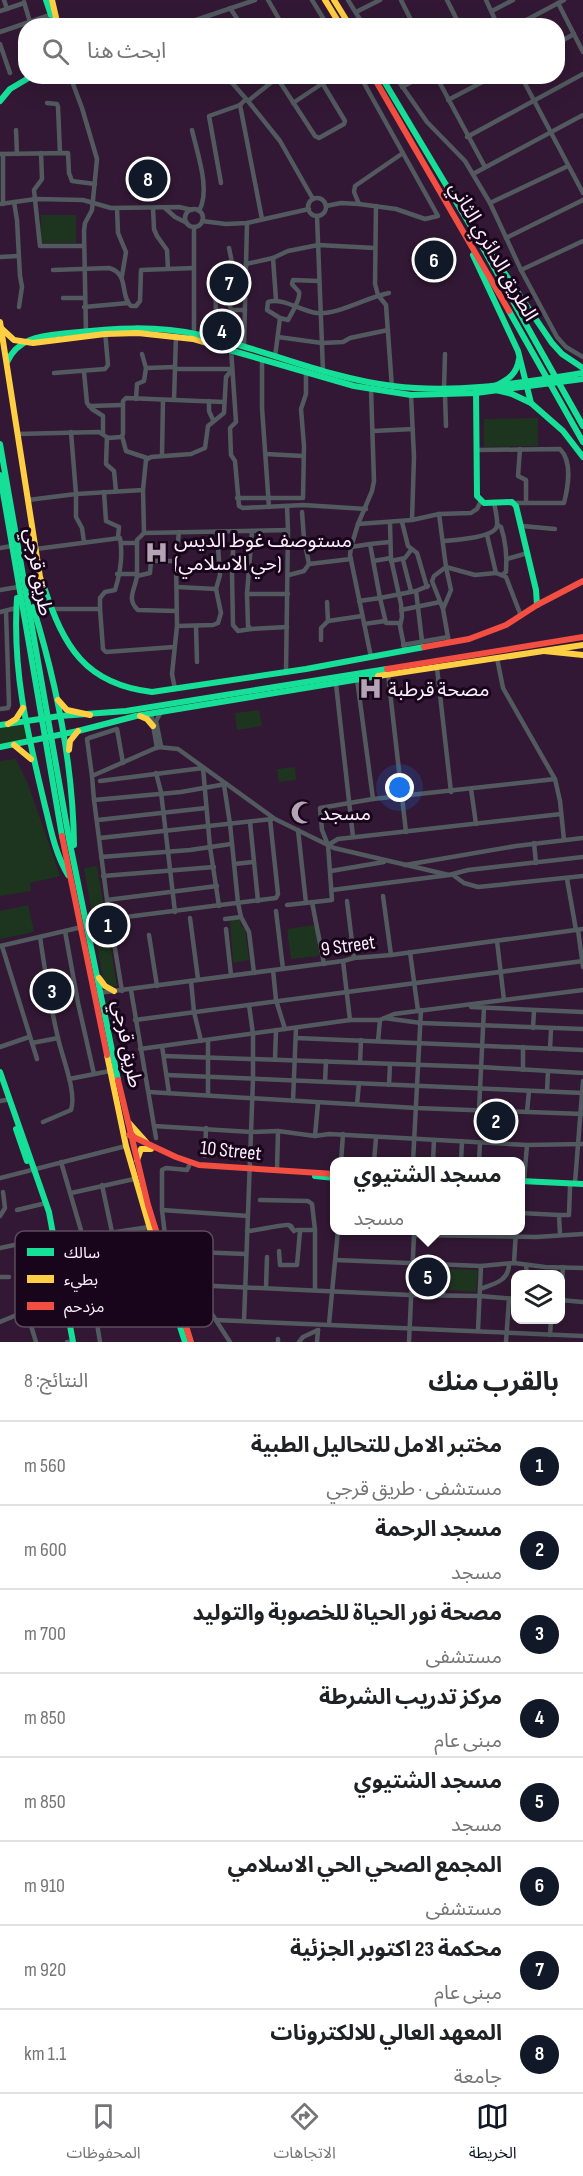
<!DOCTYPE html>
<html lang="ar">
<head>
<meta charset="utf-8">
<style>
  body { margin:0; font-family:"Sofia Sans Condensed","Noto Sans Arabic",sans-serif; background:#f2f2f2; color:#202124; direction:rtl }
  .controls { position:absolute; right:18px; bottom:18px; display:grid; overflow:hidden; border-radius:12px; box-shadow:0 6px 24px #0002 }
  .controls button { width:54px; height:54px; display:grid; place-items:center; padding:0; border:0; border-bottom:2px solid #e0e0e0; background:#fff; color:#202124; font:30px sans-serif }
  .you { position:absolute; left:400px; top:788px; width:21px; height:21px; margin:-15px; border:4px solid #fff; border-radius:50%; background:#1a73e8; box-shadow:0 0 0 9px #1a73e833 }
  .badge { display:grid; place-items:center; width:39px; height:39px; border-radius:50%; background:#111827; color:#fff; font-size:20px; font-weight:700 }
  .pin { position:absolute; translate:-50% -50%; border:3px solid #fff; box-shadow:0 2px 6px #0006 }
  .popup { position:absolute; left:330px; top:1157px; width:195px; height:78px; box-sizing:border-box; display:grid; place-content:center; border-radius:12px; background:#fff; filter:drop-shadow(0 2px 4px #0005); font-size:20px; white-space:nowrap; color:#757577 }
  .popup b { font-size:22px; color:#202124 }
  .popup::after { content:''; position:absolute; left:50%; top:100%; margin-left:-12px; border:12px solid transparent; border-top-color:#fff }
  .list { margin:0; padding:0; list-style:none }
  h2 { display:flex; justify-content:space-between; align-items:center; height:78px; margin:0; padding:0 24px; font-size:26px }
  h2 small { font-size:20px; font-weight:400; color:#757577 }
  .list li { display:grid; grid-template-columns:39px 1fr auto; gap:18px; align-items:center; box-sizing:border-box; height:84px; padding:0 24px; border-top:2px solid #e0e0e0 }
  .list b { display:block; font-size:22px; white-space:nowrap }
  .list p { margin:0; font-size:20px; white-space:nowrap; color:#757577 }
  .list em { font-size:20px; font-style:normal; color:#757577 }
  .icon { flex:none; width:33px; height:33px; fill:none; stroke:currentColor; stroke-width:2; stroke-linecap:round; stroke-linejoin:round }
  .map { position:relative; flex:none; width:583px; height:1342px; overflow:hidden; direction:ltr }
  .search { position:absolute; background:#fff; box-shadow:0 6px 24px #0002; left:18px; right:18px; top:18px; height:66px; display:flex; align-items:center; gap:15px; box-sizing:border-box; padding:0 21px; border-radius:24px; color:#757577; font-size:22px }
  .sheet { height:750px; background:#fff }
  nav { display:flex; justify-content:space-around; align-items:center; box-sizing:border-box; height:84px; border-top:2px solid #e0e0e0; background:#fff; font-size:16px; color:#757577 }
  nav a { display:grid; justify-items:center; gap:3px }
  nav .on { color:#111827 }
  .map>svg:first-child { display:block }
  .green { fill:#1d351e }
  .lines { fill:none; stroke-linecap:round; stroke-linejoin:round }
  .street { stroke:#525a5f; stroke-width:4.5 }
  .fast { stroke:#16e098; stroke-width:6 }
  .slow { stroke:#ffcf43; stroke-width:6 }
  .jam { stroke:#f24e42; stroke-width:6 }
  .labels { text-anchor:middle; stroke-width:6; stroke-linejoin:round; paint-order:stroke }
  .street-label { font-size:20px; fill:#faeffb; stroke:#19051b }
  .poi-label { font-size:20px; fill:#faeffb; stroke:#19051b; text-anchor:start }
  .key { fill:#19051b; stroke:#5c4b5e; stroke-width:1.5 }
  .key-label { font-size:16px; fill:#faeffb }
</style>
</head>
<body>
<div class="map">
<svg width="583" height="1342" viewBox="0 0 583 1342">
  <rect width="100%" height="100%" fill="#321834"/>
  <g class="green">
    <polygon points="41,215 76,215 76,243 40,243"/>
    <polygon points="538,418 538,446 484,447 484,419"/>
    <polygon points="259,710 262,726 237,730 235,713"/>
    <polygon points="23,723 26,740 0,745 0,727"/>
    <polygon points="16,759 28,784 60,876 30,883 31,891 0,896 0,761"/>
    <polygon points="295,767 296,780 279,782 277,769"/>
    <polygon points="97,866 117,986 112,987 103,979 84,868"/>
    <polygon points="28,905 34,932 0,939 0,911"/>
    <polygon points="239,919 242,927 245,929 249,960 233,963 230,920"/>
    <polygon points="315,925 319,956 291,959 287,929"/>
    <polygon points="450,1269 478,1270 476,1292 449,1290"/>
  </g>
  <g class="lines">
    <g class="street">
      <polyline points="4,0 7,9"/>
      <polyline points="268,0 283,26"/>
      <polyline points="312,0 328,26"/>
      <polyline points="348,0 364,26"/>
      <polyline points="401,0 414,26"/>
      <polyline points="447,0 460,26"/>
      <polyline points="486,0 498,26"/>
      <polyline points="24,2 30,22"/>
      <polyline points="558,3 583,52"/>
      <polyline points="230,8 242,26"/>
      <polyline points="0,11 24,3"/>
      <polyline points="492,11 513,0"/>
      <polyline points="356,12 380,0"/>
      <polyline points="178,26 255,0"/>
      <polyline points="515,26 564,0"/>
      <polyline points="0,32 53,14"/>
      <polyline points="558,43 574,34"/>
      <polyline points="0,44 10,73"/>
      <polyline points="70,76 82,108 97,159 92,210 85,223 84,231 86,333"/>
      <polyline points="226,76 248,101 280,141 313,199"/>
      <polyline points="276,76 315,136 319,138 344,124 345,121 318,76"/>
      <polyline points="395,76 427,122 465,161 490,203 521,270 557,337 566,347 583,357"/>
      <polyline points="436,76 485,167"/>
      <polyline points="521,76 583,193"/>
      <polyline points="402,87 423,76"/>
      <polyline points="448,100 494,76"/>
      <polyline points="248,101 277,78"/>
      <polyline points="47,103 57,104 58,107 60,153"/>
      <polyline points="293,103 323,83"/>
      <polyline points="240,105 262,219"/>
      <polyline points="16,130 17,154"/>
      <path d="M 192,130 C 197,153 211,190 199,211"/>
      <polyline points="467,137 583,74"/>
      <polyline points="41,153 42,179 34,190 40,246 84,246"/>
      <polyline points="0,154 68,153 69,173 72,181 95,184"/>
      <polyline points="473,174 583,115"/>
      <polyline points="221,183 209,116 240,105 246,99"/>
      <circle cx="317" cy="207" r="9"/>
      <polyline points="14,202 17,220 20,276 22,287 19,307"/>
      <polyline points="490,203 568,166"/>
      <polyline points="0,204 36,199 83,200 111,208 179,207 192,210"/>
      <polyline points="3,204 3,154"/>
      <polyline points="359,204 354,192 355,186 403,153"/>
      <polyline points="326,206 341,203 359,204 396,209 425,219 438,216 360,76"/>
      <polyline points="376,206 375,284 378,295 386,305 392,388"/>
      <polyline points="117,208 118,233 126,252 122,276"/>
      <polyline points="153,208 154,229 157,236 167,250 168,269"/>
      <polyline points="165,208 175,217 187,223"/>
      <circle cx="194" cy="218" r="9"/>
      <polyline points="317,216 323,371"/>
      <polyline points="202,221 226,224 247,223 309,209"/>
      <polyline points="194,227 194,333"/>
      <polyline points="506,238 583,200"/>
      <polyline points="229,248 234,272"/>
      <polyline points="0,257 18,256"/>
      <polyline points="273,258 276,300"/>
      <polyline points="246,264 273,258 288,251 318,245 375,248"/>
      <path d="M 53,270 L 109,268 C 130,274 119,294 131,306 L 136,306 L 140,301 L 141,270 L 194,268"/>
      <polyline points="521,270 583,241"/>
      <path d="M 318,281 L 293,280 L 292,284 C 294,287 297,289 299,292 C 301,299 291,314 288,320 L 280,318 L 267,310 L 268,302 C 282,297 301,311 317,313 C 338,315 367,297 389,293"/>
      <polyline points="227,296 231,310 245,310"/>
      <polyline points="63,298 84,298"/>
      <polyline points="84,307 128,303"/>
      <polyline points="216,314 215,278 219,276 246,270"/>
      <polyline points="278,337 322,343 343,342 350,338 388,330"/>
      <polyline points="244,347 247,223"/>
      <polyline points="231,349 236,422 230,428 231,455 235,461 239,506 243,508 303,505 366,509"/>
      <polyline points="142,354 146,368"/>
      <polyline points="275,357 280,318"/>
      <polyline points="262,359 262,408 269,507"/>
      <polyline points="175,369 232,369"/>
      <polyline points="84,372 87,403 92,409 103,416 103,433"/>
      <polyline points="54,373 105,369 108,365 105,331"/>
      <polyline points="444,389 445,354"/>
      <polyline points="411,395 414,457 412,520 439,514 471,513 477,509 481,501"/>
      <polyline points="445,395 446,426"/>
      <polyline points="136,399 137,384 144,381 146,368 175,367"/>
      <polyline points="174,400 176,336"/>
      <polyline points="209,401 209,411 213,420"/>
      <polyline points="89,406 123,405"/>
      <polyline points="373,431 413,429"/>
      <polyline points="17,434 99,432 108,438 121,437 123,434 123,401 126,398 224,402"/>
      <polyline points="122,436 126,451 147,458"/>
      <polyline points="107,437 106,464 114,471 116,491"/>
      <polyline points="520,449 518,476 526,480 526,503"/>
      <path d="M 477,450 L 560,449 C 573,462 568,487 564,503 L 513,503"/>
      <polyline points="266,454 303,456"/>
      <polyline points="162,455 163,400"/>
      <polyline points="104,492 106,521 119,527 118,537"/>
      <polyline points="237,498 303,498 304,446 301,409 306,394 306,372"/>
      <polyline points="28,500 76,494 71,432"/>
      <polyline points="287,506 288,530"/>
      <polyline points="302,512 304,539 309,564"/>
      <polyline points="439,514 446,567 434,576 432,581 443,609 449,643"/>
      <polyline points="402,522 408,546 417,553 427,587"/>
      <polyline points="390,523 391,559 401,604 402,617 400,626 405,651"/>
      <polyline points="358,524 372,491 374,481 371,389"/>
      <path d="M 497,525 L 501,527 C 506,542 507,557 506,572 L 503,574"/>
      <polyline points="522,526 555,529"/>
      <polyline points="252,531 247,594 288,594"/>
      <polyline points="234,532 232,573 233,625 238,631 251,629"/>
      <polyline points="144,533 143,490 146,460 151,457 191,454 205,448 208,426 224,413 226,377 232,370"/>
      <polyline points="487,535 496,573 506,577 521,616"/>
      <path d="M 443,541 C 454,540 494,538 497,526 C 498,519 495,509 494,502"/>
      <polyline points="84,542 82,528 76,517 76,494 143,490"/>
      <polyline points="390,542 370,544 380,598 416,591"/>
      <polyline points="121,543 137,543"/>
      <polyline points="351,547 370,544"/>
      <polyline points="0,548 12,546"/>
      <path d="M 36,549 L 120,538 C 123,555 120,574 115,590 L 105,592 L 100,598 L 100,609"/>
      <polyline points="507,559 528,553"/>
      <polyline points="403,560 411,591"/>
      <polyline points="176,561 151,561 150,573 137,576 137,540 144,533 288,530 286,672"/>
      <polyline points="373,561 391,558"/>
      <polyline points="391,561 405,558 411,550"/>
      <polyline points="446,567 475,575 496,573"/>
      <polyline points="117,574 137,574"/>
      <polyline points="289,575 304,571 309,564 351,559"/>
      <path d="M 137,576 C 135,590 126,599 138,610 L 177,611"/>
      <polyline points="177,587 216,589"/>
      <polyline points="0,590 18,587"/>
      <polyline points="247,594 248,626 251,629 287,627"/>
      <polyline points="359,601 380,598 386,623 400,623"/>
      <polyline points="327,602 328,621 362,616"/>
      <polyline points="51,609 100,609 103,649 106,652 174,647"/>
      <polyline points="443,609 451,590 446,567"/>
      <polyline points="401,610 440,602"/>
      <polyline points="0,612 16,608"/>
      <polyline points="364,624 385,621"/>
      <polyline points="177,626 213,625 218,623 221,613 216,589 220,575 217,532"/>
      <polyline points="196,626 197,662"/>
      <polyline points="321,640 321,628 328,621"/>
      <polyline points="422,641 416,591 428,586"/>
      <polyline points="403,645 448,637"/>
      <polyline points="371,657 350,555 351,547 358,524 412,520"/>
      <polyline points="497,658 503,688 555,779 560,801 564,840"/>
      <polyline points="437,668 451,792"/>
      <polyline points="388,674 406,832"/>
      <polyline points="357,679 373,799"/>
      <polyline points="336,684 353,837"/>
      <polyline points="175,689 172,674 177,626 176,561 179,532"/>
      <polyline points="0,709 8,708 9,705 6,611"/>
      <polyline points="151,713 157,748"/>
      <polyline points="161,746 156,721 161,712"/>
      <polyline points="156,773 161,792 175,912"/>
      <polyline points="92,776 87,739 89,738 117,729 123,763"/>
      <polyline points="100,781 203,768 210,847 219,906"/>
      <polyline points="224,785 230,824 238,903 241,917 249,932 254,973"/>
      <polyline points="471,789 476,824"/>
      <polyline points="94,800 92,776 158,747 178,749 275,819 334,848 449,875"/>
      <polyline points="98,820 206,808"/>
      <polyline points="250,822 258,901"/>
      <polyline points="298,830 306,903"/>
      <polyline points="100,838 272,819"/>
      <polyline points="534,843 536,863"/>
      <polyline points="328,845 338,839 561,814"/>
      <polyline points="101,857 190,850 231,844"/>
      <polyline points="234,864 253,862"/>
      <polyline points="405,865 516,846 583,838"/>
      <polyline points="331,871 384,862"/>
      <polyline points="453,875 464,883 478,887 583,876"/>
      <polyline points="103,876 214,867"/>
      <polyline points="567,879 576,930"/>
      <polyline points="332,890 449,875 468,870 583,857"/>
      <polyline points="383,896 391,955"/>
      <polyline points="107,900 217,886"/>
      <polyline points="347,901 354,958"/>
      <polyline points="312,902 324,964"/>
      <polyline points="287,905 332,900 328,845 322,830 320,808 373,799 555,779"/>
      <polyline points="276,911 283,969"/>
      <polyline points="190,918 198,979"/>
      <polyline points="110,919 276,898 278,894 270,819"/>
      <polyline points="225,919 241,917"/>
      <polyline points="226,929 231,975"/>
      <polyline points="578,930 583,967"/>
      <polyline points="65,931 78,1003 94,1074"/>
      <polyline points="149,935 157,986"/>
      <path d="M 40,937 C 45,971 50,1005 58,1038 C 62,1057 77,1092 71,1110 L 43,1122"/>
      <polyline points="497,941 504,1000"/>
      <polyline points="0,946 82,927"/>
      <polyline points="2,946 37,1059"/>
      <polyline points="410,952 418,1011"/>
      <polyline points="343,961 350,1020"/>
      <polyline points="273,970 276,1000 285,1029"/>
      <polyline points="191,981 194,1012 201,1041"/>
      <polyline points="131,990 154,1126 251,1132 278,1131 315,1136 329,1134 527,1145 583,1144"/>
      <polyline points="122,991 107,900 94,800 181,792 226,784"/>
      <polyline points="98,993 343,961 354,958 391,955 583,929"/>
      <polyline points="471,1007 583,1012"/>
      <polyline points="384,1018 421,1023 583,1029"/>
      <polyline points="135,1020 583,961"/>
      <polyline points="533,1028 534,1011"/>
      <polyline points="296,1038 583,1050"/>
      <polyline points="208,1040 208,1095"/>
      <polyline points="378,1041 380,1020"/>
      <polyline points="32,1043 58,1038"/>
      <polyline points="162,1046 169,1093"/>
      <polyline points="0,1047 29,1037"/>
      <polyline points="140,1049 350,1020 380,1020 394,1014 583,990"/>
      <polyline points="550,1049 551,1029"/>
      <polyline points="164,1056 481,1067 583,1073"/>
      <polyline points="275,1059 276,1030"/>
      <polyline points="360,1063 361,1040"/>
      <polyline points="523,1070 523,1047"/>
      <polyline points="167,1075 583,1093"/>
      <polyline points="69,1079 110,1071"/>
      <polyline points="325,1082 326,1061"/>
      <polyline points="389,1085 390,1064"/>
      <polyline points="547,1091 548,1071"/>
      <polyline points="149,1092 416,1108 583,1114"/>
      <polyline points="0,1101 6,1100"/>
      <polyline points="293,1101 296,1028"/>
      <polyline points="357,1104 359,1083"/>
      <polyline points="479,1110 484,1008"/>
      <polyline points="527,1112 529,1091"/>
      <polyline points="154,1126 156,1138"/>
      <polyline points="315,1136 318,1103"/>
      <polyline points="205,1156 206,1128"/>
      <polyline points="61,1162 83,1237 100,1342"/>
      <polyline points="341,1162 343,1134"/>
      <polyline points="374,1162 376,1138"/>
      <polyline points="413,1162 421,1010"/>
      <polyline points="433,1162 434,1140"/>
      <polyline points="461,1162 462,1141"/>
      <polyline points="479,1162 480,1143"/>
      <polyline points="189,1166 187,1170 166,1168 162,1170 162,1210 248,1216"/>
      <polyline points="277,1170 278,1131"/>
      <polyline points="0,1178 126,1146"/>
      <polyline points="524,1181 527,1145"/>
      <polyline points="575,1183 583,1081"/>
      <polyline points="102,1185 112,1232"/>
      <polyline points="71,1193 134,1179"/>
      <polyline points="260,1200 308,1201 312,1204 315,1230 315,1290"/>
      <polyline points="17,1210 42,1204"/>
      <polyline points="162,1210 165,1235 171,1251 230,1342"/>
      <polyline points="521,1213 559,1215 560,1234"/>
      <polyline points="559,1215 569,1215 570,1187"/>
      <polyline points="0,1216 5,1208 3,1192"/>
      <polyline points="297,1230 315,1230"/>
      <path d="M 247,1231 C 261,1230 273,1226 287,1225 L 289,1225 L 294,1231 L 291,1226"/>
      <polyline points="83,1237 149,1227"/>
      <polyline points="0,1248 51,1237"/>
      <polyline points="279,1251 280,1265 297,1265 300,1231"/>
      <polyline points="163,1254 171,1251 246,1254"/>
      <polyline points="336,1260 481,1266 514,1263 545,1267 583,1268"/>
      <polyline points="514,1263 516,1230"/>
      <polyline points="526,1265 527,1274"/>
      <polyline points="90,1276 161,1266"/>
      <polyline points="0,1277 9,1277"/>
      <polyline points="193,1285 410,1295 479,1296 516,1299"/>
      <polyline points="266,1288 267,1257"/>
      <path d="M 480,1289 C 494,1284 509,1281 509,1264"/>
      <polyline points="443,1295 446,1265"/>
      <polyline points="560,1300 583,1302"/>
      <polyline points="561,1300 563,1267"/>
      <polyline points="28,1316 24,1278 26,1274 47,1269"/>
      <polyline points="96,1317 173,1305"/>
      <polyline points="216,1320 583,1336"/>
      <polyline points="244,1321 253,1079 253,1034 249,1005"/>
      <polyline points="0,1322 19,1314 28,1316 36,1342"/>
      <polyline points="329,1324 338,1230"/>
      <polyline points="478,1330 481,1266"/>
      <polyline points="550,1335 551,1320"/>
      <polyline points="67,1342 69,1342"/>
      <polyline points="278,1342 278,1339"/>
      <polyline points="299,1342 303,1337 318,1330"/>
      <polyline points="317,1342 318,1330"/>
      <polyline points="409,1342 414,1235 536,1237 583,1234"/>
      <polyline points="506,1342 509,1299"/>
    </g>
    <g class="fast">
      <polyline points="46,0 51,15 57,20"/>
      <polyline points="381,76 473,230 583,426"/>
      <polyline points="0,101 10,89 32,76"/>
      <polyline points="473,255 518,351 531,403 563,431 583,457"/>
      <polyline points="493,256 552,343 562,354 583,368"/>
      <polyline points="509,311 583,442"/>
      <polyline points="226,349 354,386 411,395 476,393 583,379"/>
      <path d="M 7,362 C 19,336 44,336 69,333 C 112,328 157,325 200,335 C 265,349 326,378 393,386 C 457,394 520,383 583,373"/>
      <path d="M 495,386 C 508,380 517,374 519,359"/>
      <polyline points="476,390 477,496 484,503 512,502 516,506 536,590 537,605"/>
      <polyline points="496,390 512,394 531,403"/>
      <polyline points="0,444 69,839 118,1080"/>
      <polyline points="0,475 62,836"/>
      <path d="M 44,587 C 64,647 85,684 152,692 L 306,669 L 424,647"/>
      <path d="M 17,598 C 12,672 28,735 45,806 C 51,830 55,853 68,875"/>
      <path d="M 33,607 C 57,685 73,763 74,845"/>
      <polyline points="0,725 60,716 126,711 387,669"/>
      <polyline points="0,747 78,731 136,716 378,676"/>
      <polyline points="0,1072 49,1212 73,1342"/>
      <polyline points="16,1129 27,1161"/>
      <polyline points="315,1176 335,1178"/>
      <polyline points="521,1181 583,1184"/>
      <polyline points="158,1258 185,1342"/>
    </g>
    <g class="slow">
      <polyline points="52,0 58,26"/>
      <polyline points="325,0 341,26"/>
      <polyline points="334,0 350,26"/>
      <polyline points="0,322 40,577 44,587"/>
      <polyline points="1,328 14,340 33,343 105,334 138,333 193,339 226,349"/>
      <polyline points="544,651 583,655"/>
      <polyline points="378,676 583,645"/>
      <polyline points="58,700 67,710 90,715"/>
      <polyline points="140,716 147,719 153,726"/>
      <polyline points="8,724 16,719 23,708"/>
      <polyline points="14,745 31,759"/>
      <polyline points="69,750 70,741 78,731"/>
      <polyline points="99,978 105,986 114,991"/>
      <polyline points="107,1055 126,1146 155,1246"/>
      <polyline points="129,1123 146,1142"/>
      <polyline points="137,1160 141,1149 151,1149"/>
    </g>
    <g class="jam">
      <polyline points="373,76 509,311"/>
      <polyline points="424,647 469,639 506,625 537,605 583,581"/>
      <polyline points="387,669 583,637"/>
      <polyline points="62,836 107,1055"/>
      <polyline points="118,1080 148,1205 191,1342"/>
      <polyline points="129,1135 176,1157 199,1165 335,1174"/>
    </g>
  </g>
  <defs>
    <symbol id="hospital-bare" viewBox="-9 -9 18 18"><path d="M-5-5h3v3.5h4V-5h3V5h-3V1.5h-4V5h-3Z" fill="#b4a4b5" stroke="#19051b" stroke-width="2.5" paint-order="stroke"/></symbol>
    <symbol id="mosque-bare" viewBox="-9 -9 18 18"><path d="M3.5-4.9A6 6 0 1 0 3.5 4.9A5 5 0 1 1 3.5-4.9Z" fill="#b4a4b5" stroke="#19051b" stroke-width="2.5" paint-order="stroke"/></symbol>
  </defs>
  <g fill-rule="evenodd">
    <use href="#hospital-bare" x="140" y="536" width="33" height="33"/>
    <use href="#hospital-bare" x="354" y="672" width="33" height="33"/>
    <use href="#mosque-bare" x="286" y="796" width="33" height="33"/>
  </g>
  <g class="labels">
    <g class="street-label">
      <text transform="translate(494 251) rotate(60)" y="7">الطريق الدائري الثاني</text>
      <text transform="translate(39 572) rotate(80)" y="7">طريق قرجي</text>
      <text transform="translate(348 945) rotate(-8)" y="7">9 Street</text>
      <text transform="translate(128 1044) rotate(79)" y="7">طريق قرجي</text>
      <text transform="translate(231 1150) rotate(6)" y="7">10 Street</text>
    </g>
    <g class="poi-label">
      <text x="174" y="547">مستوصف غوط الديس<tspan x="174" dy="23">(حي الاسلامي)</tspan></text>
      <text x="388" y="696">مصحة قرطبة</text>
      <text x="320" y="820">مسجد</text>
    </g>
  </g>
  <rect x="15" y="1231" width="198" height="96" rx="9" class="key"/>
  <rect x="27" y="1248" width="27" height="8" fill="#16e098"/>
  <rect x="27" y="1275" width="27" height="8" fill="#ffcf43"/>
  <rect x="27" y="1302" width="27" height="8" fill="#f24e42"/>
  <g class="key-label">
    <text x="64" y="1258">سالك</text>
    <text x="64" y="1285">بطيء</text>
    <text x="64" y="1312">مزدحم</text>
  </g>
</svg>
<div class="controls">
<button><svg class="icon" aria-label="layers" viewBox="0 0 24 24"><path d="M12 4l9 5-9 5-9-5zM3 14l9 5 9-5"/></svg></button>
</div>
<div class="you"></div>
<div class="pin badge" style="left:108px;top:925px">1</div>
<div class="pin badge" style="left:496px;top:1121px">2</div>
<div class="pin badge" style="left:52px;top:991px">3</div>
<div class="pin badge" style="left:222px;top:331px">4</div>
<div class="pin badge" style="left:428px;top:1277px">5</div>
<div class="popup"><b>مسجد الشتيوي</b>مسجد</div>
<div class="pin badge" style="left:434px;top:260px">6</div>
<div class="pin badge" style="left:229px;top:283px">7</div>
<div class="pin badge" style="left:148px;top:179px">8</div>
<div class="search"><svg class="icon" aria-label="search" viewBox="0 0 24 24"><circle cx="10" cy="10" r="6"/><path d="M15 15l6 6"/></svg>ابحث هنا</div>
</div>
<section class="sheet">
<h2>بالقرب منك<small>النتائج: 8</small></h2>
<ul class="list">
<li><span class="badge">1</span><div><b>مختبر الامل للتحاليل الطبية</b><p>مستشفى · طريق قرجي</p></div><em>560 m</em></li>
<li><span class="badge">2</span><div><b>مسجد الرحمة</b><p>مسجد</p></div><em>600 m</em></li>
<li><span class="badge">3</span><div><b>مصحة نور الحياة للخصوبة والتوليد</b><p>مستشفى</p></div><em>700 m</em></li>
<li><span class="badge">4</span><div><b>مركز تدريب الشرطة</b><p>مبنى عام</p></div><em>850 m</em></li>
<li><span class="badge">5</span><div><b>مسجد الشتيوي</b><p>مسجد</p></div><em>850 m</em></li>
<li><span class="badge">6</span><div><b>المجمع الصحي الحي الاسلامي</b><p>مستشفى</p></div><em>910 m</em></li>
<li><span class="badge">7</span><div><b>محكمة 23 اكتوبر الجزئية</b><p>مبنى عام</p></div><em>920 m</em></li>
<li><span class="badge">8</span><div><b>المعهد العالي للالكترونات</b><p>جامعة</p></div><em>1.1 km</em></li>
</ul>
</section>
<nav>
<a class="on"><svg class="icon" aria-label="map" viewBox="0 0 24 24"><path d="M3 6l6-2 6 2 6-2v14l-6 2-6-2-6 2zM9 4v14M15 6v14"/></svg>الخريطة</a>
<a><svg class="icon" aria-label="directions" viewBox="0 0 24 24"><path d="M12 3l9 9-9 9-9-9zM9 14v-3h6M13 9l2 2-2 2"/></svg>الاتجاهات</a>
<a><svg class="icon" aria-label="saved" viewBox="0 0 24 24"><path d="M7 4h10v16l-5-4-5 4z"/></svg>المحفوظات</a>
</nav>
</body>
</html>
